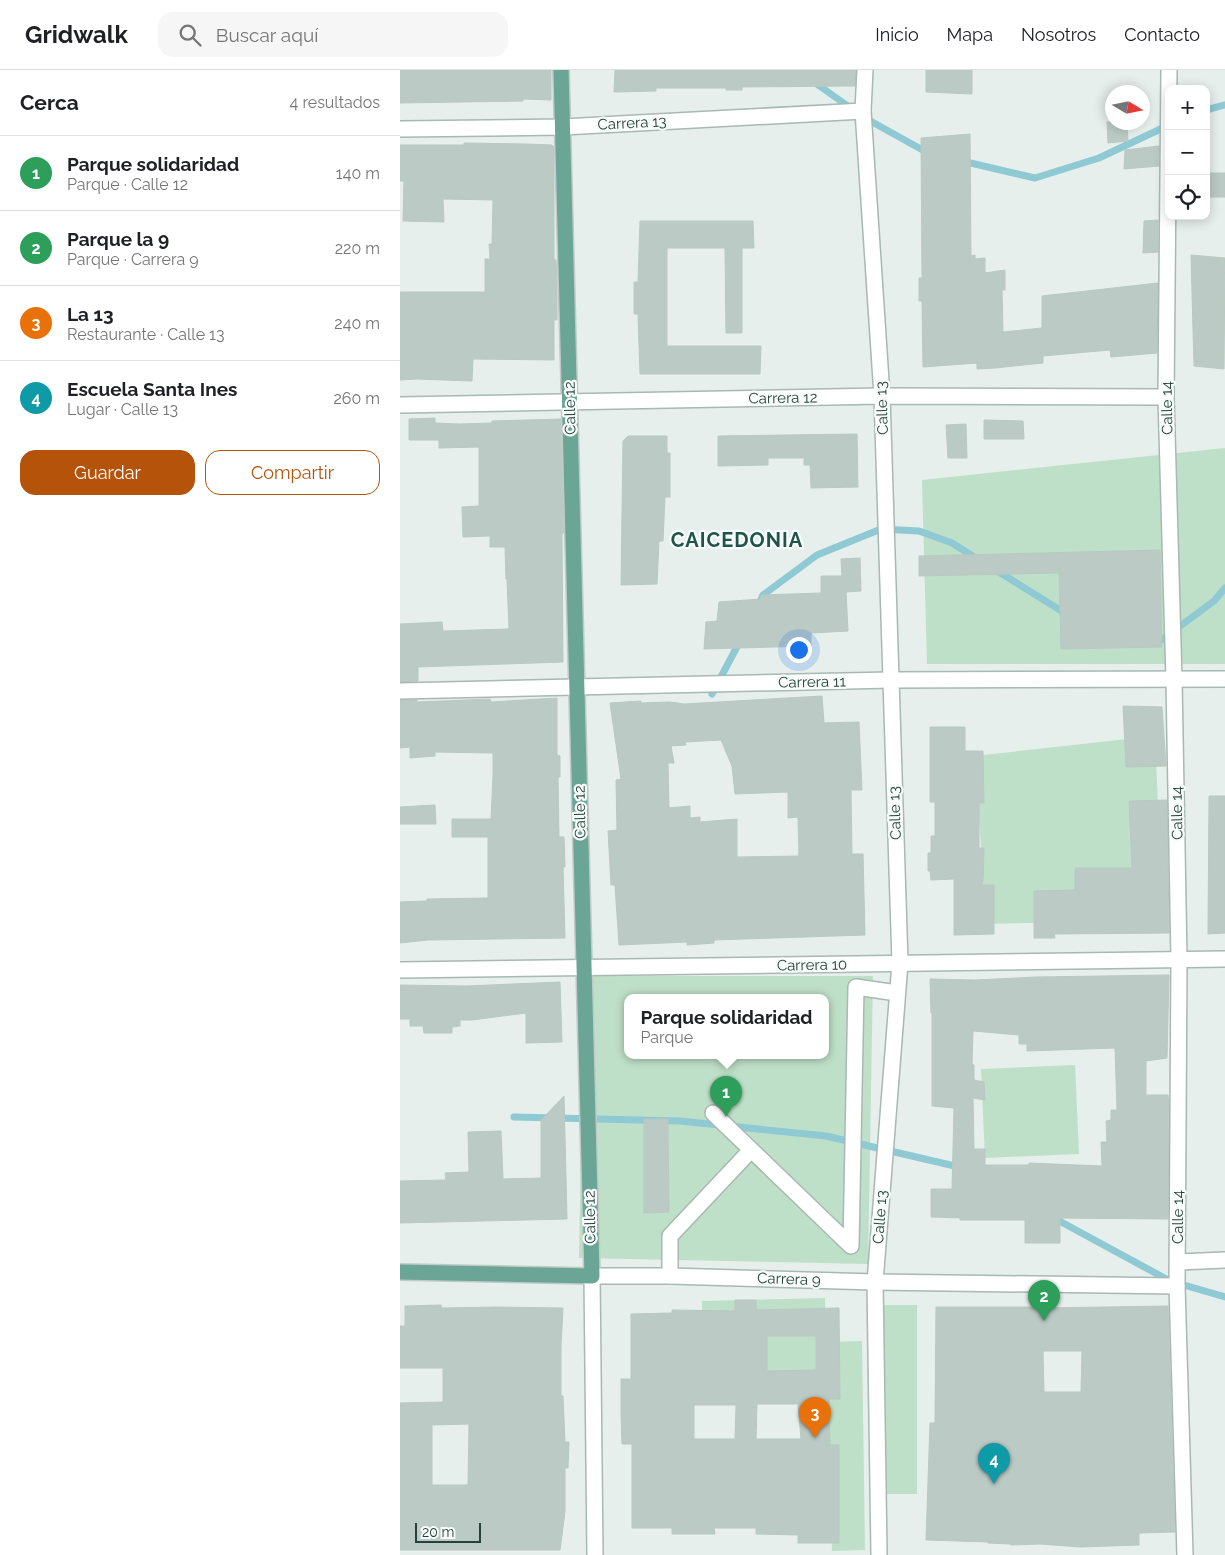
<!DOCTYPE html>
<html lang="es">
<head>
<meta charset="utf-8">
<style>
  body { margin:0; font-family:Raleway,sans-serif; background:#f6f6f6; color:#202124 }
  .controls { position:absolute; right:15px; top:15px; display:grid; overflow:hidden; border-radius:10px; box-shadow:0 2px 12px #0003 }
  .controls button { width:45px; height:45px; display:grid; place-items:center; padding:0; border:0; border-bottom:1px solid #e0e0e0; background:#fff; color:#202124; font:25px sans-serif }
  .compass { position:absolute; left:705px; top:15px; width:45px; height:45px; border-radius:50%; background:#fff; box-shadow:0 2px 12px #0003; rotate:100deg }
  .scale { position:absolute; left:15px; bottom:12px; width:66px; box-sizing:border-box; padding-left:5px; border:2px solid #24423a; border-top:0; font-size:14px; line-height:18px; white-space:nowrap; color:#24423a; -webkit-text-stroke:4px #f7fbf9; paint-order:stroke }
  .you { position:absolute; left:398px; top:579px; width:18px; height:18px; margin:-12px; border:4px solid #fff; border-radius:50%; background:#1a73e8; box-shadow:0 0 0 8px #1a73e833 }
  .badge { display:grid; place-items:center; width:32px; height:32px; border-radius:50%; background:#b45309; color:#fff; font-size:16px; font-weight:700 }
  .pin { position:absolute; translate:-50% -41px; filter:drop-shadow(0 1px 2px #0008) }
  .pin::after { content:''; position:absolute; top:26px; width:18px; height:15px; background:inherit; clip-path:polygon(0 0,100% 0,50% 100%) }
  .popup { position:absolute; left:224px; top:924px; width:205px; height:65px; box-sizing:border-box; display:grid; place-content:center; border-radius:10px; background:#fff; filter:drop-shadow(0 1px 4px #0005); font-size:16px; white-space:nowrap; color:#757577 }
  .popup b { font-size:19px; color:#202124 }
  .popup::after { content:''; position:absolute; left:50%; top:100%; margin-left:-10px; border:10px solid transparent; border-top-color:#fff }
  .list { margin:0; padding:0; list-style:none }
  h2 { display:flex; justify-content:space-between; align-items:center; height:65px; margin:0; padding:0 20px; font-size:21px }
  h2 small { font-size:16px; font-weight:400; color:#757577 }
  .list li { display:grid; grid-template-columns:32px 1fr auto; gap:15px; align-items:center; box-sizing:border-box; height:75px; padding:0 20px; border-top:1px solid #e0e0e0 }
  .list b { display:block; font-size:19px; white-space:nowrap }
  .list p { margin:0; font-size:16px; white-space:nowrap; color:#757577 }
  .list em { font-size:16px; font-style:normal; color:#757577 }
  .actions { display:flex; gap:10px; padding:15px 20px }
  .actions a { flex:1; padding:11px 0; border:1px solid #b45309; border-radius:15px; text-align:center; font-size:18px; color:#b45309 }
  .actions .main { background:#b45309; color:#fff }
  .icon { flex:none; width:28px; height:28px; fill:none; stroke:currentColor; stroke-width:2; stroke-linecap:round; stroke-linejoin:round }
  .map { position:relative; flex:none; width:825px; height:1485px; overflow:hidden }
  header { display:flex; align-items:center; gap:30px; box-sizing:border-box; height:70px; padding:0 25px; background:#fff; border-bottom:1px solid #e0e0e0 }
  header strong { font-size:24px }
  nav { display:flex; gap:28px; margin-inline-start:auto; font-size:18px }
  .search { width:350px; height:45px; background:#f6f6f6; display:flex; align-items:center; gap:12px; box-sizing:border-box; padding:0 18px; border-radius:15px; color:#757577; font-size:19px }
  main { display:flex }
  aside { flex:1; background:#fff }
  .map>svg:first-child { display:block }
  .green { fill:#bfe0c8; fill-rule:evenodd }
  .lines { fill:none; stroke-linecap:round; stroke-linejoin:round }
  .stream { stroke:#8ec9d4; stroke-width:7 }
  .building { fill:#bbcac4; stroke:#b8c9c2; fill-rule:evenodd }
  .minor-casing { stroke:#a8b8b2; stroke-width:18 }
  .major-casing { stroke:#c2cac8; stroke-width:18 }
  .minor { stroke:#fff; stroke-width:15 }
  .major { stroke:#6aa596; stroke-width:15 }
  .labels { text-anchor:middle; stroke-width:4.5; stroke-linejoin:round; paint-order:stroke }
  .street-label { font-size:15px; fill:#24423a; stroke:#f7fbf9 }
  .district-label { font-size:20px; font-weight:bold; letter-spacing:1px; fill:#1f5548; stroke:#f7fbf9 }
</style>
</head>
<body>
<header>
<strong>Gridwalk</strong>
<div class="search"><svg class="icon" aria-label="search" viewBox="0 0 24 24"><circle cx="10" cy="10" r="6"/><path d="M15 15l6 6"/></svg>Buscar aquí</div>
<nav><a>Inicio</a><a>Mapa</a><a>Nosotros</a><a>Contacto</a></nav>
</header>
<main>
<aside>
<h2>Cerca<small>4 resultados</small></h2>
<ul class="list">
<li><span class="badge" style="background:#2e9e5b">1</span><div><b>Parque solidaridad</b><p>Parque · Calle 12</p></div><em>140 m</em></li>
<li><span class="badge" style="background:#2e9e5b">2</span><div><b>Parque la 9</b><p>Parque · Carrera 9</p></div><em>220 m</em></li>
<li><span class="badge" style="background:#e8710a">3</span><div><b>La 13</b><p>Restaurante · Calle 13</p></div><em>240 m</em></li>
<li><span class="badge" style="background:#0f9aa8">4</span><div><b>Escuela Santa Ines</b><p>Lugar · Calle 13</p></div><em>260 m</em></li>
</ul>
<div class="actions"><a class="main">Guardar</a><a>Compartir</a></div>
</aside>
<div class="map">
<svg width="825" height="1485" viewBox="0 0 825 1485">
  <rect width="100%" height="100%" fill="#e6efeb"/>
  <g class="green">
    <polygon points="825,378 825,594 527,594 522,410"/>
    <polygon points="755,666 763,850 587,854 574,686"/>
    <path d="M 184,906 L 473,906 L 468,1194 L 179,1188 ZM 227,928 L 425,928 L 425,986 L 227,986 Z"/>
    <polygon points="675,995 679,1084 585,1088 581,999"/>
    <polygon points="425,1228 426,1301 304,1304 302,1231"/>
    <rect x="483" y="1235" width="34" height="189"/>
    <polygon points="462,1271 465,1480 432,1481 428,1272"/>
  </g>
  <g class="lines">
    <g class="stream">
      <polyline points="414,12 452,39"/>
      <polyline points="806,40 825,35"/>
      <polyline points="465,48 528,83"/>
      <polyline points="562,91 635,108 699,88 769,55"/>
      <polyline points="594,499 668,545"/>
      <polyline points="360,532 363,525 417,485 481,459 519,461 552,473 579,490"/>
      <polyline points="755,572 760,571 814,531 825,518"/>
      <polyline points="312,624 340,571"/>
      <polyline points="114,1047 280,1051 426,1066 559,1097"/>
      <polyline points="652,1147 770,1211 825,1227"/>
    </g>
  </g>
  <g class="building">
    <polygon points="0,0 151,0 151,30 123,29 123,31 0,33"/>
    <polygon points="215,0 456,0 455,16 342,17 342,20 326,20 326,18 256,18 256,21 214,22"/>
    <polygon points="526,0 572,0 572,24 526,22"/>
    <polygon points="707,52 727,52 728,71 708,73"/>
    <polygon points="570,64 571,186 575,185 575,189 585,188 585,203 605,200 605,220 602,220 603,262 642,258 642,226 758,213 757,283 711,287 710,280 643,286 643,293 595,298 577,299 577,293 523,297 522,231 519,231 519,208 522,208 521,68"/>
    <polygon points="64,73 126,74 152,75 154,77 154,190 156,190 157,210 157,250 154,250 154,290 73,289 72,311 17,309 0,310 0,222 85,222 85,189 90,189 89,174 92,174 93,130 43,129 44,152 3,151 4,111 0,111 0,75 64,75"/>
    <polygon points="759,76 759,96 724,99 725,80"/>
    <rect x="806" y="103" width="19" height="24"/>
    <polygon points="758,150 758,182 743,183 744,151"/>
    <polygon points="240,151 353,151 354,178 342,178 342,263 326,263 325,178 267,178 267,276 361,276 360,304 240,304 238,244 234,244 234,212 238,212"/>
    <polygon points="791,185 825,188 824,299 794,296"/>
    <polygon points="35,348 35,353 59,354 92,353 92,351 161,349 164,463 162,463 163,592 18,597 18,611 0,612 0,554 42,552 43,561 109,559 107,509 106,509 105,477 90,477 90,466 63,467 62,437 79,436 79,377 39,378 39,370 9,370 9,349"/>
    <polygon points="584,350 623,351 624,369 584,369"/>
    <polygon points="566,354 567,388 548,388 546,355"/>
    <polygon points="457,364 458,417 411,418 410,395 404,395 404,388 368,388 368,395 318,396 318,366"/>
    <polygon points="228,366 267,366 267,383 270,383 270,427 265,427 263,471 259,471 257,514 221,515 223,371"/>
    <polygon points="760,480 762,577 661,579 659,503 519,506 519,486"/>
    <polygon points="460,488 461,521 446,522 448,561 411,563 411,576 304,579 306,552 317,551 319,532 361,529 361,525 421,523 421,506 442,506 441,489"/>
    <path d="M 422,626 L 424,653 L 459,652 L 462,720 L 451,720 L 452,784 L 463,784 L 465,865 L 314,870 L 314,873 L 287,875 L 287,872 L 219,875 L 215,815 L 211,815 L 208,761 L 217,760 L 216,710 L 221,709 L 210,633 L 241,631 L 241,633 L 270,632 L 284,634 ZM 321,670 L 332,696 L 335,724 L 388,722 L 388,748 L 398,747 L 399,786 L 337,787 L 337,749 L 300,752 L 300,747 L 290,748 L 290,736 L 269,738 L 268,693 L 274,693 L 271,676 L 286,675 L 285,672 Z"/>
    <polygon points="157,628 157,685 160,686 160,707 158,707 159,767 164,767 165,797 163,797 165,868 28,870 0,873 0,832 27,831 27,829 88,828 88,767 52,767 52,749 91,749 93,706 93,683 35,682 35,686 10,688 10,677 0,678 0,630 17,630 17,632 90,629 91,632"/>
    <polygon points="723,636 762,637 766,696 726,697"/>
    <polygon points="530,657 565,657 565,681 583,681 584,733 579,733 579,778 584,778 583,815 594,815 594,864 554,865 554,809 531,810 530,801 528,801 528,783 531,783 531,766 535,766 535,732 530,732"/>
    <polygon points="809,726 825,726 825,863 808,864"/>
    <polygon points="767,730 769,863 654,864 655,868 634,868 634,821 675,820 675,798 732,798 729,731"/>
    <polygon points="35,735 36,754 0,754 0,737"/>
    <path d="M 769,905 L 767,988 L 746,991 L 746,1025 L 768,1025 L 769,1037 L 768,1149 L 660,1148 L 660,1173 L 625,1173 L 625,1150 L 560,1150 L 560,1148 L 531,1147 L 531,1119 L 552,1119 L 554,1038 L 532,1036 L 532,943 L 531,943 L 530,909 L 575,910 L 636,907 ZM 573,961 L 619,965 L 619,974 L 627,974 L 627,981 L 715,978 L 717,1040 L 711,1040 L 711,1050 L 706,1051 L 707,1072 L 701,1072 L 702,1096 L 629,1093 L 629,1095 L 585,1095 L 585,1079 L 574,1079 L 573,1028 L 585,1030 L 584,1012 L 574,1010 L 574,995 L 572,994 Z"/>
    <polygon points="160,912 162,972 126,973 126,943 72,950 60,950 60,956 52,957 52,963 24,963 23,956 10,956 10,949 0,949 0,915 67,916"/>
    <polygon points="164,1026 167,1149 0,1153 0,1111 46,1110 45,1103 69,1102 68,1062 101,1061 103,1109 141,1108 141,1050"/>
    <polygon points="244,1049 268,1049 269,1142 244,1143"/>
    <path d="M 335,1230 L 356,1230 L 356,1240 L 439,1238 L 440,1329 L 429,1329 L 430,1375 L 439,1375 L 439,1473 L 398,1473 L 398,1465 L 356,1464 L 356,1458 L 314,1458 L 315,1464 L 272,1464 L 272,1458 L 232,1458 L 232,1374 L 222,1374 L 221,1345 L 221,1309 L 231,1309 L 231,1244 L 272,1243 L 272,1240 L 335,1241 ZM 367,1266 L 416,1266 L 416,1300 L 367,1301 ZM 357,1334 L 398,1334 L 401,1369 L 356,1369 ZM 294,1335 L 336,1335 L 335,1369 L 294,1369 Z"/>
    <path d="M 41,1235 L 42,1238 L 95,1237 L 163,1238 L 161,1276 L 161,1326 L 163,1326 L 165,1372 L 169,1372 L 168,1398 L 165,1398 L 165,1442 L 160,1480 L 0,1480 L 0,1333 L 43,1332 L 43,1298 L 0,1298 L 0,1256 L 5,1256 L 5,1236 ZM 69,1354 L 68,1415 L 32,1415 L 32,1355 Z"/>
    <path d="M 768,1236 L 775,1462 L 739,1463 L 739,1475 L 680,1477 L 640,1474 L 611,1475 L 610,1474 L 588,1473 L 588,1472 L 526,1470 L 530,1353 L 535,1353 L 536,1237 L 642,1237 L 642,1238 ZM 643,1281 L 682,1281 L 681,1322 L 644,1322 Z"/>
  </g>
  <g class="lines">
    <defs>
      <g id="minor">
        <polyline points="465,0 463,41 482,326 500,893 475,1212 479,1485"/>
        <polyline points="769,0 766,327 774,610 779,890 777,1216 785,1485"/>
        <polyline points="0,59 163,57 463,41"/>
        <polyline points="0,335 482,326 766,327"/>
        <polyline points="0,621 490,610 825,609"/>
        <polyline points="0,900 825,889"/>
        <polyline points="313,1043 451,1176 456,917 497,923"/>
        <polyline points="778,1192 825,1190"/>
        <polyline points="270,1206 270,1166 351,1080"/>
        <polyline points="195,1485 192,1206 270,1206 475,1212 777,1216"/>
      </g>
      <polyline id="major" points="0,1202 192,1206 161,0"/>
    </defs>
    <use href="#minor" class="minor-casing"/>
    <use href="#major" class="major-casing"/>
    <use href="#minor" class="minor"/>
    <use href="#major" class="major"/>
  </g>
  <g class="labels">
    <g class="street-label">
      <text transform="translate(232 53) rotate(-3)" y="5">Carrera 13</text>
      <text transform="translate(383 328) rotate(-1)" y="5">Carrera 12</text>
      <text transform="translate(170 338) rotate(-91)" y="5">Calle 12</text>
      <text transform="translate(482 338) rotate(-92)" y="5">Calle 13</text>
      <text transform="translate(767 338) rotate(-91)" y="5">Calle 14</text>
      <text transform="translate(412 612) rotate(-1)" y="5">Carrera 11</text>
      <text transform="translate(180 742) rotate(-91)" y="5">Calle 12</text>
      <text transform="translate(495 743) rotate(-92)" y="5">Calle 13</text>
      <text transform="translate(777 743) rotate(-91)" y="5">Calle 14</text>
      <text transform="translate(412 895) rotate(-1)" y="5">Carrera 10</text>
      <text transform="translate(190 1147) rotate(-91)" y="5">Calle 12</text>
      <text transform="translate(480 1147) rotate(-86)" y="5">Calle 13</text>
      <text transform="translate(778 1147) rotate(-90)" y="5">Calle 14</text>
      <text transform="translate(389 1209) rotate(2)" y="5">Carrera 9</text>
    </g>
    <g class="district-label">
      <text x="337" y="477">CAICEDONIA</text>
    </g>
  </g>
</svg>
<div class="controls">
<button>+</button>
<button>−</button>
<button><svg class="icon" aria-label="locate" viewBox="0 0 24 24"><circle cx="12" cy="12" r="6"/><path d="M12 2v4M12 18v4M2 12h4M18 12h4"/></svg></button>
</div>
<svg class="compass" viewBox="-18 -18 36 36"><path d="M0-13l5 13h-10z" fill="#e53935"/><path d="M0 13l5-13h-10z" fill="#757577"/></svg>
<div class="scale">20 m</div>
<div class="you"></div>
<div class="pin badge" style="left:326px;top:1047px;background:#2e9e5b">1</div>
<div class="popup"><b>Parque solidaridad</b>Parque</div>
<div class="pin badge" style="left:644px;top:1251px;background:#2e9e5b">2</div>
<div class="pin badge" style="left:415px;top:1368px;background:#e8710a">3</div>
<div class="pin badge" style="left:594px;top:1414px;background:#0f9aa8">4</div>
</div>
</main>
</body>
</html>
